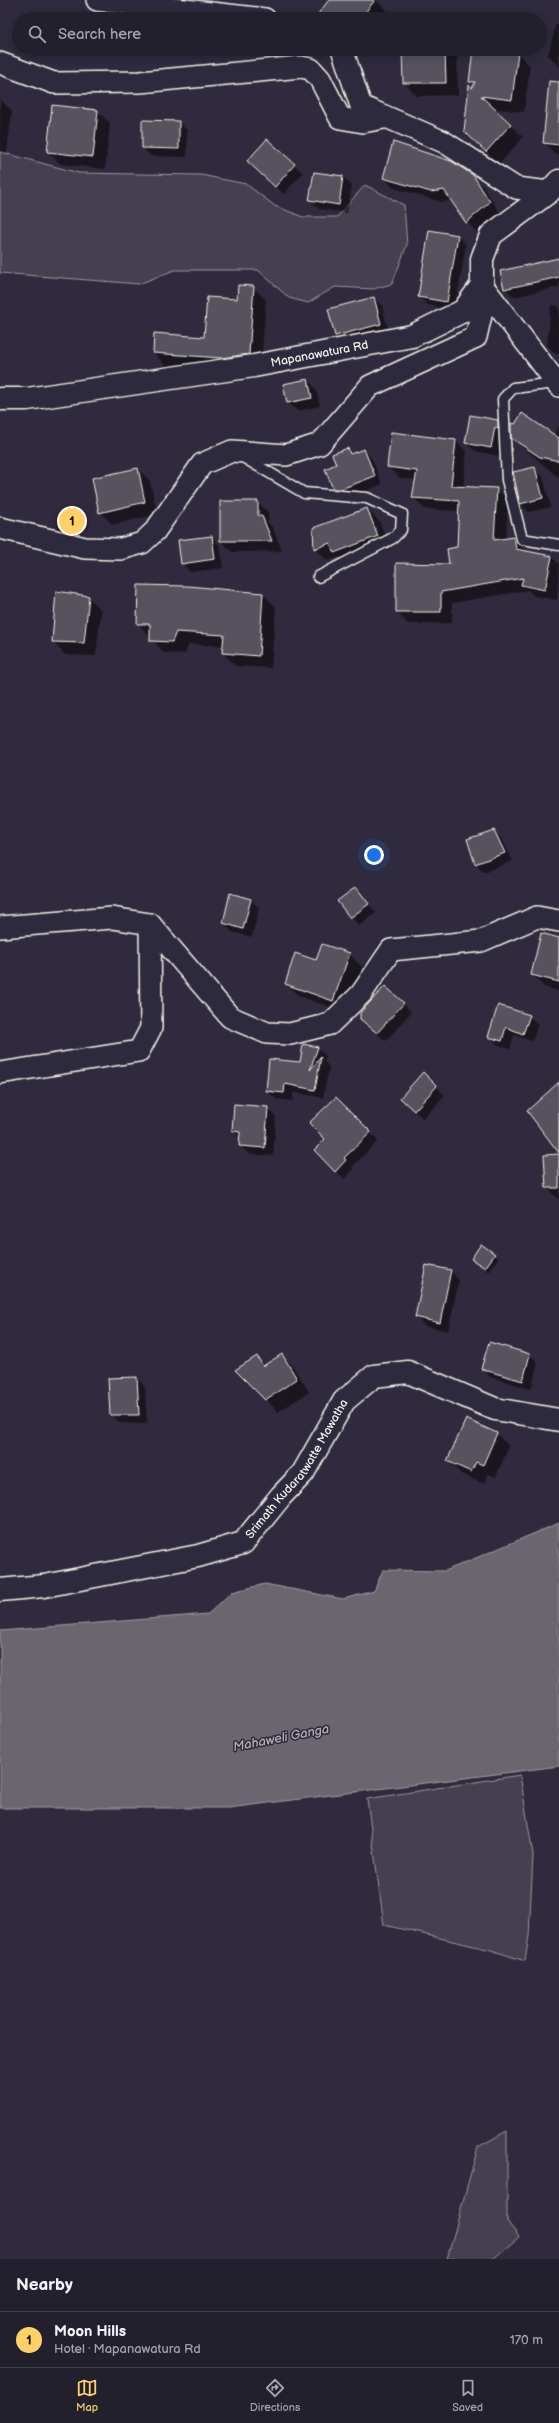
<!DOCTYPE html>
<html lang="en">
<head>
<meta charset="utf-8">
<style>
  body { margin:0; font-family:"Balsamiq Sans",sans-serif; background:#2f2d3a; color:#f1f3f6 }
  .you { position:absolute; left:374px; top:855px; width:14px; height:14px; margin:-10px; border:3px solid #fff; border-radius:50%; background:#1a73e8; box-shadow:0 0 0 6px #1a73e833 }
  .badge { display:grid; place-items:center; width:26px; height:26px; border-radius:50%; background:#ffd166; color:#111; font-size:13px; font-weight:700 }
  .pin { position:absolute; translate:-50% -50%; border:2px solid #fff; box-shadow:0 1px 4px #0006 }
  .list { margin:0; padding:0; list-style:none }
  h2 { display:flex; justify-content:space-between; align-items:center; height:52px; margin:0; padding:0 16px; font-size:17px }
  h2 small { font-size:13px; font-weight:400; color:#a3a3aa }
  .list li { display:grid; grid-template-columns:26px 1fr auto; gap:12px; align-items:center; box-sizing:border-box; height:56px; padding:0 16px; border-top:1px solid #403e4a }
  .list b { display:block; font-size:15px; white-space:nowrap }
  .list p { margin:0; font-size:13px; white-space:nowrap; color:#a3a3aa }
  .list em { font-size:13px; font-style:normal; color:#a3a3aa }
  .icon { flex:none; width:22px; height:22px; fill:none; stroke:currentColor; stroke-width:2; stroke-linecap:round; stroke-linejoin:round }
  .map { position:relative; flex:none; width:559px; height:2259px; overflow:hidden }
  .search { position:absolute; background:#23202e; box-shadow:0 2px 10px #0003; left:12px; right:12px; top:12px; height:44px; display:flex; align-items:center; gap:10px; box-sizing:border-box; padding:0 14px; border-radius:22px; color:#a3a3aa; font-size:15px }
  .sheet { height:108px; background:#23202e }
  nav { display:flex; justify-content:space-around; align-items:center; box-sizing:border-box; height:56px; border-top:1px solid #403e4a; background:#23202e; font-size:11px; color:#a3a3aa }
  nav a { display:grid; justify-items:center; gap:2px }
  nav .on { color:#ffd166 }
  .map>svg:first-child { display:block }
  .green { fill:#454050; stroke:#9c989c }
  .water { fill:#6a6670; stroke:#a19ea0 }
  .shadow { fill:#0007 }
  .building { fill:#56525f; stroke:#f4f1e8 }
  .lines { fill:none; stroke-linecap:round; stroke-linejoin:round }
  .lane-casing { stroke:#f4f1e8; stroke-width:13 }
  .street-casing { stroke:#f4f1e8; stroke-width:24 }
  .secondary-casing { stroke:#f4f1e8; stroke-width:25 }
  .lane { stroke:#2f2a3d; stroke-width:10 }
  .street { stroke:#2f2a3d; stroke-width:21 }
  .secondary { stroke:#2f2a3d; stroke-width:22 }
  .labels { text-anchor:middle; stroke-width:3; stroke-linejoin:round; paint-order:stroke }
  .street-label { font-size:12px; fill:#f4f1e8; stroke:#2f2a3d }
  .water-label { font-size:13px; font-style:italic; fill:#b6b2b2; stroke:#2f2a3d }
</style>
</head>
<body>
<div class="map">
<svg width="559" height="2259" viewBox="0 0 559 2259">
  <rect width="100%" height="100%" fill="#2f2a3d"/>
  <filter id="ink" filterUnits="userSpaceOnUse"><feTurbulence type="fractalNoise" baseFrequency=".025" numOctaves="2"/><feDisplacementMap in="SourceGraphic" scale="8" xChannelSelector="R" yChannelSelector="G"/><feConvolveMatrix kernelMatrix="1 2 1 2 8 2 1 2 1" color-interpolation-filters="sRGB"/></filter>
  <g filter="url(#ink)">
    <g class="green">
      <polygon points="0,152 79,173 201,175 246,184 275,206 303,217 337,217 365,185 404,205 407,245 392,284 373,289 335,287 308,303 289,298 258,270 174,270 139,284 0,273"/>
      <polygon points="520,1775 533,1855 529,1936 525,1961 491,1950 384,1925 367,1799"/>
      <polygon points="507,2131 507,2221 519,2237 493,2259 447,2259 478,2147"/>
    </g>
    <polygon class="water" points="559,1523 559,1766 229,1808 0,1808 0,1631 208,1614 232,1592 265,1584 343,1599 374,1591 383,1570 445,1571"/>
    <g class="shadow">
      <polygon points="331,0 376,0 388,12 383,19 326,19"/>
      <polygon points="556,24 559,25 559,66 548,55"/>
      <polygon points="403,49 452,49 457,54 458,95 417,96 404,83"/>
      <polygon points="474,49 517,53 530,66 524,112 492,108 523,137 499,164 478,144 472,89 474,86 470,82"/>
      <polygon points="559,98 559,154 555,154 544,142"/>
      <polygon points="0,99 12,111 7,152 0,151"/>
      <polygon points="97,111 110,123 105,169 61,164 48,152"/>
      <polygon points="179,122 187,131 187,157 151,156 143,148"/>
      <polygon points="267,140 303,173 284,194 257,170"/>
      <polygon points="393,143 439,157 472,176 483,187 500,213 477,232 467,222 452,200 442,202 394,188 384,178"/>
      <polygon points="315,173 343,177 352,186 347,213 319,209 310,200"/>
      <polygon points="458,236 466,245 455,310 428,305 419,297"/>
      <polygon points="559,259 559,287 514,297 505,288"/>
      <polygon points="253,287 266,300 261,366 234,370 166,366 154,353 205,338 238,300"/>
      <polygon points="374,298 382,306 389,332 344,344 336,336"/>
      <polygon points="551,305 559,306 559,354 555,354 547,345"/>
      <polygon points="308,380 316,389 320,406 297,411 288,402"/>
      <polygon points="497,421 506,430 499,456 475,451 466,443"/>
      <polygon points="559,426 559,478 512,438 553,435"/>
      <polygon points="456,441 467,452 463,488 497,489 508,501 506,539 514,538 526,552 551,556 559,564 557,600 534,596 528,590 452,603 452,623 408,624 397,612 397,564 451,565 458,548 459,511 425,509 414,498 416,480 400,478 388,467"/>
      <polygon points="348,449 353,454 364,450 372,459 382,484 350,498 342,497 333,488 338,465"/>
      <polygon points="534,468 543,477 551,507 529,512 521,504 514,473"/>
      <polygon points="138,469 150,481 157,514 113,525 100,512"/>
      <polygon points="257,502 268,512 268,523 273,528 282,551 232,552 221,541"/>
      <polygon points="367,509 379,521 390,549 348,565 340,557 328,561 315,549 314,529"/>
      <polygon points="212,537 220,546 223,568 190,572 182,563"/>
      <polygon points="263,594 276,607 271,668 236,666 223,653 224,646 189,644 185,654 164,653 138,623"/>
      <polygon points="88,597 101,610 96,656 65,655 53,642"/>
      <polygon points="493,831 502,839 513,861 484,872 476,864"/>
      <polygon points="356,888 376,913 359,926 338,901"/>
      <polygon points="250,899 259,908 252,937 232,932 224,923"/>
      <polygon points="559,939 559,991 544,987 532,975"/>
      <polygon points="349,954 362,967 346,1013 299,996 286,984 317,962"/>
      <polygon points="403,1003 411,1012 386,1041 370,1027"/>
      <polygon points="499,1007 529,1016 538,1025 532,1041 514,1035 510,1049 498,1045 489,1036"/>
      <polygon points="317,1048 326,1056 324,1061 329,1067 323,1098 293,1092 293,1101 276,1099 267,1090"/>
      <polygon points="423,1074 445,1095 423,1119 410,1106"/>
      <polygon points="336,1098 378,1141 352,1167 354,1169 344,1179 315,1150 326,1139"/>
      <polygon points="268,1108 276,1117 273,1156 249,1154 240,1146 241,1138 233,1131"/>
      <polygon points="559,1155 559,1199 558,1199 547,1188"/>
      <polygon points="494,1254 498,1258 489,1272 472,1259"/>
      <polygon points="427,1266 451,1271 459,1280 448,1331 425,1326 416,1317"/>
      <polygon points="489,1343 530,1355 538,1363 531,1389 490,1377 482,1368"/>
      <polygon points="282,1356 294,1368 309,1392 278,1412 237,1370 257,1357 265,1366"/>
      <polygon points="137,1378 145,1387 147,1424 120,1423 111,1415"/>
      <polygon points="467,1420 497,1434 509,1446 496,1477 488,1474 484,1484 461,1474 448,1461"/>
    </g>
    <g class="building">
      <polygon points="329,0 375,0 360,19 314,19"/>
      <polygon points="402,49 445,49 446,83 403,83"/>
      <polygon points="473,49 518,52 512,100 481,96 511,124 486,152 464,131 469,85 472,88 475,82 469,82"/>
      <polygon points="549,81 559,82 559,145 543,143"/>
      <polygon points="52,105 98,110 93,157 47,152"/>
      <polygon points="142,120 179,121 179,149 142,148"/>
      <polygon points="267,139 295,164 275,187 247,161"/>
      <polygon points="393,142 451,161 473,175 490,202 466,223 444,190 431,192 383,178"/>
      <polygon points="314,172 343,176 339,205 309,200"/>
      <polygon points="429,230 458,235 447,302 418,297"/>
      <polygon points="559,258 559,277 504,289 500,271"/>
      <polygon points="238,285 254,286 249,354 221,358 153,353 154,333 204,337 207,297 237,299"/>
      <polygon points="374,297 381,324 335,336 328,309"/>
      <polygon points="308,379 312,398 287,403 283,384"/>
      <polygon points="522,413 559,438 559,461 540,457 511,438 511,423 515,424"/>
      <polygon points="470,415 498,420 498,429 495,427 491,448 465,443"/>
      <polygon points="391,432 456,440 451,486 497,488 494,540 514,537 516,549 552,556 545,590 521,585 523,578 441,592 441,612 396,612 396,563 449,564 447,549 457,547 459,501 412,498 417,471 387,467"/>
      <polygon points="348,448 350,454 364,449 375,476 341,489 333,489 325,469 336,464 332,454"/>
      <polygon points="535,467 543,498 520,504 513,472"/>
      <polygon points="138,468 145,502 99,513 92,478"/>
      <polygon points="220,501 258,501 258,515 262,516 272,541 220,541"/>
      <polygon points="367,508 378,536 334,553 330,543 314,549 313,528"/>
      <polygon points="212,536 215,559 181,564 178,540"/>
      <polygon points="138,585 188,586 263,593 259,656 222,653 224,635 176,632 172,642 150,641 150,624 137,624"/>
      <polygon points="56,591 89,596 84,643 52,642"/>
      <polygon points="494,830 505,853 475,864 467,839"/>
      <polygon points="356,887 369,904 350,918 337,901"/>
      <polygon points="230,893 251,899 243,929 223,923"/>
      <polygon points="541,933 559,938 559,982 531,975"/>
      <polygon points="322,944 350,953 333,1001 285,984 295,953 316,960"/>
      <polygon points="385,986 404,1003 377,1033 360,1019 360,1013"/>
      <polygon points="498,1005 530,1015 523,1034 506,1027 502,1041 488,1037"/>
      <polygon points="303,1044 318,1047 310,1070 321,1057 315,1090 285,1084 284,1093 266,1091 269,1059 300,1062"/>
      <polygon points="423,1072 437,1086 414,1111 400,1098"/>
      <polygon points="559,1082 559,1153 527,1111"/>
      <polygon points="336,1097 371,1132 344,1158 346,1160 335,1172 314,1150 325,1139 309,1123"/>
      <polygon points="234,1104 268,1107 265,1148 239,1146 240,1132 232,1131"/>
      <polygon points="559,1154 559,1188 546,1188 544,1155"/>
      <polygon points="481,1244 495,1254 485,1268 471,1259"/>
      <polygon points="426,1265 451,1270 440,1323 415,1317"/>
      <polygon points="489,1342 530,1354 523,1381 481,1369"/>
      <polygon points="282,1354 297,1379 265,1400 235,1370 257,1356 263,1366"/>
      <polygon points="137,1377 139,1415 110,1415 108,1378"/>
      <polygon points="466,1419 497,1433 483,1465 476,1462 471,1472 447,1461"/>
    </g>
    <g class="lines">
      <defs>
        <g id="lane">
          <polyline points="556,383 513,388 503,399 507,480 522,539 559,545"/>
          <polyline points="241,456 304,493 367,498 402,514 401,530 393,538 318,577"/>
        </g>
        <g id="street">
          <polyline points="97,0 265,19"/>
          <polyline points="342,49 361,106 444,142 516,188 549,192"/>
          <polyline points="0,63 54,83 140,82 301,67 311,69 320,79 340,118 363,122 384,118"/>
          <polyline points="482,285 559,386"/>
          <polyline points="0,528 85,548 121,549 142,543 155,531 202,464 232,451 286,455 320,444 370,386 476,337 482,311 482,285"/>
          <polyline points="0,927 112,918 150,924 230,1017 267,1033 290,1034 330,1024 361,994 391,950 481,941 537,917 559,921"/>
          <polyline points="0,1073 139,1051 151,1028 150,924"/>
        </g>
        <g id="secondary">
          <path id="s1" d="M 0,399 L 27,399 L 254,366 L 412,336 L 463,311 L 482,285 L 482,259 L 491,235 L 549,192 L 559,181"/>
          <path id="s2" d="M 0,1590 L 44,1586 L 198,1556 L 243,1543 L 281,1496 L 303,1473 L 344,1401 L 374,1376 L 408,1372 L 495,1409 L 559,1420"/>
        </g>
      </defs>
      <use href="#lane" class="lane-casing"/>
      <use href="#street" class="street-casing"/>
      <use href="#secondary" class="secondary-casing"/>
      <use href="#lane" class="lane"/>
      <use href="#street" class="street"/>
      <use href="#secondary" class="secondary"/>
    </g>
  </g>
  <g class="labels">
    <g class="street-label">
      <text dy="4" stroke="none"><textPath href="#s1" startOffset="323">Mapanawatura Rd</textPath></text>
      <text dy="4" stroke="none"><textPath href="#s2" startOffset="340">Srimath Kudaratwatte Mawatha</textPath></text>
    </g>
    <g class="water-label">
      <text transform="translate(281 1737) rotate(-11)" y="5">Mahaweli Ganga</text>
    </g>
  </g>
</svg>
<div class="you"></div>
<div class="pin badge" style="left:72px;top:521px">1</div>
<div class="search"><svg class="icon" aria-label="search" viewBox="0 0 24 24"><circle cx="10" cy="10" r="6"/><path d="M15 15l6 6"/></svg>Search here</div>
</div>
<section class="sheet">
<h2>Nearby<small></small></h2>
<ul class="list">
<li><span class="badge">1</span><div><b>Moon Hills</b><p>Hotel · Mapanawatura Rd</p></div><em>170 m</em></li>
</ul>
</section>
<nav>
<a class="on"><svg class="icon" aria-label="map" viewBox="0 0 24 24"><path d="M3 6l6-2 6 2 6-2v14l-6 2-6-2-6 2zM9 4v14M15 6v14"/></svg>Map</a>
<a><svg class="icon" aria-label="directions" viewBox="0 0 24 24"><path d="M12 3l9 9-9 9-9-9zM9 14v-3h6M13 9l2 2-2 2"/></svg>Directions</a>
<a><svg class="icon" aria-label="saved" viewBox="0 0 24 24"><path d="M7 4h10v16l-5-4-5 4z"/></svg>Saved</a>
</nav>
</body>
</html>
